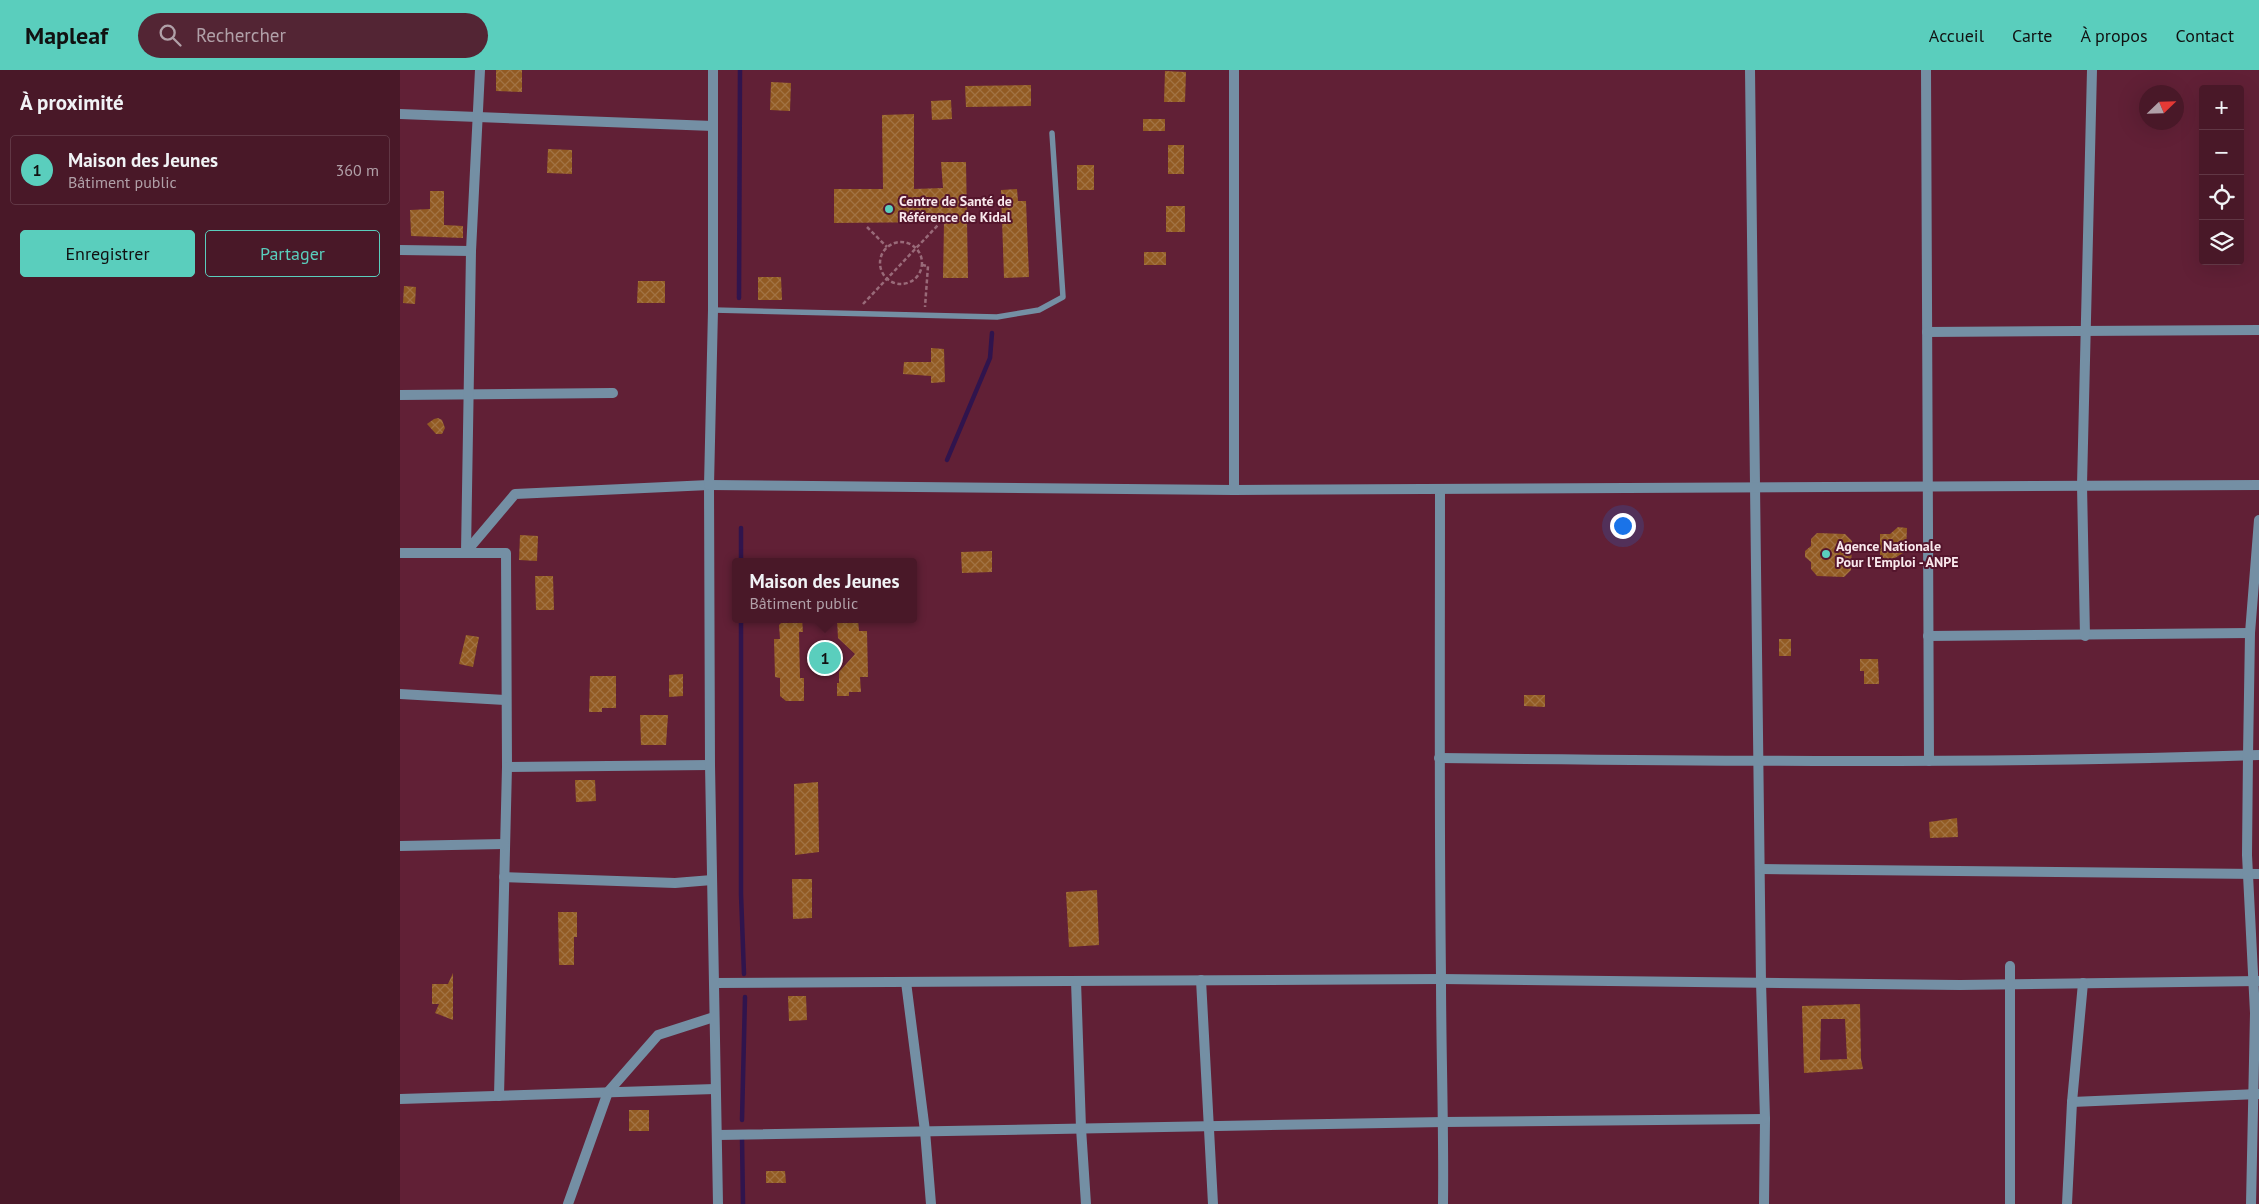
<!DOCTYPE html>
<html lang="fr">
<head>
<meta charset="utf-8">
<style>
  body { margin:0; font-family:"PT Sans",sans-serif; background:#532534; color:#f1f3f6 }
  .controls { position:absolute; right:15px; top:15px; display:grid; overflow:hidden; border-radius:5px; box-shadow:0 5px 20px #0002 }
  .controls button { width:45px; height:45px; display:grid; place-items:center; padding:0; border:0; border-bottom:1px solid #613745; background:#491828; color:#f1f3f6; font:25px sans-serif }
  .compass { position:absolute; left:1739px; top:15px; width:45px; height:45px; border-radius:50%; background:#491828; box-shadow:0 5px 20px #0002; rotate:67deg }
  .you { position:absolute; left:1222px; top:455px; width:18px; height:18px; margin:-12px; border:4px solid #fff; border-radius:50%; background:#1a73e8; box-shadow:0 0 0 8px #1a73e833 }
  .badge { display:grid; place-items:center; width:32px; height:32px; border-radius:50%; background:#5acebd; color:#111; font-size:16px; font-weight:700 }
  .pin { position:absolute; translate:-50% -50%; border:2px solid #fff; box-shadow:0 1px 5px #0006 }
  .popup { position:absolute; left:332px; top:488px; width:185px; height:65px; box-sizing:border-box; display:grid; place-content:center; border-radius:5px; background:#491828; filter:drop-shadow(0 1px 4px #0005); font-size:16px; white-space:nowrap; color:#b1a0a8 }
  .popup b { font-size:19px; color:#f1f3f6 }
  .popup::after { content:''; position:absolute; left:50%; top:100%; margin-left:-10px; border:10px solid transparent; border-top-color:#491828 }
  .list { margin:0; padding:0; list-style:none }
  h2 { display:flex; justify-content:space-between; align-items:center; height:65px; margin:0; padding:0 20px; font-size:21px }
  h2 small { font-size:16px; font-weight:400; color:#b1a0a8 }
  .list li { display:grid; grid-template-columns:32px 1fr auto; gap:15px; align-items:center; box-sizing:border-box; height:70px; margin:0 10px 10px; padding:0 10px; border:1px solid #613745; border-radius:5px }
  .list b { display:block; font-size:19px; white-space:nowrap }
  .list p { margin:0; font-size:16px; white-space:nowrap; color:#b1a0a8 }
  .list em { font-size:16px; font-style:normal; color:#b1a0a8 }
  .actions { display:flex; gap:10px; padding:15px 20px }
  .actions a { flex:1; padding:11px 0; border:1px solid #5acebd; border-radius:5px; text-align:center; font-size:18px; color:#5acebd }
  .actions .main { background:#5acebd; color:#111 }
  .icon { flex:none; width:28px; height:28px; fill:none; stroke:currentColor; stroke-width:2; stroke-linecap:round; stroke-linejoin:round }
  .map { position:relative; flex:none; width:1859px; height:1134px; overflow:hidden }
  header { display:flex; align-items:center; gap:30px; box-sizing:border-box; height:70px; padding:0 25px; background:#5acebd; color:#111 }
  header strong { font-size:24px }
  nav { display:flex; gap:28px; margin-inline-start:auto; font-size:18px }
  .search { width:350px; height:45px; background:#532534; display:flex; align-items:center; gap:12px; box-sizing:border-box; padding:0 18px; border-radius:28px; color:#b1a0a8; font-size:19px }
  main { display:flex }
  aside { flex:1; background:#491828 }
  .map>svg:first-child { display:block }
  .lines { fill:none; stroke-linecap:round; stroke-linejoin:round }
  .stream { stroke:#30144d; stroke-width:4.5 }
  .building { fill:url(#building-cross-hatch); fill-rule:evenodd }
  .path { stroke:#996a79; stroke-width:2.5; stroke-dasharray:4 2.5; stroke-linecap:butt }
  .service { stroke:#748fa4; stroke-width:5.5 }
  .minor { stroke:#748fa4; stroke-width:10 }
  .tertiary { stroke:#748fa4; stroke-width:10 }
  .poi-dot { fill:#5acebd; stroke:#54152c; stroke-width:2 }
  .labels { text-anchor:middle; stroke-width:4; stroke-linejoin:round; paint-order:stroke }
  .poi-label { font-size:14px; font-weight:bold; fill:#f9e8ec; stroke:#54152c; text-anchor:start }
</style>
</head>
<body>
<header>
<strong>Mapleaf</strong>
<div class="search"><svg class="icon" aria-label="search" viewBox="0 0 24 24"><circle cx="10" cy="10" r="6"/><path d="M15 15l6 6"/></svg>Rechercher</div>
<nav><a>Accueil</a><a>Carte</a><a>À propos</a><a>Contact</a></nav>
</header>
<main>
<aside>
<h2>À proximité<small></small></h2>
<ul class="list">
<li><span class="badge">1</span><div><b>Maison des Jeunes</b><p>Bâtiment public</p></div><em>360 m</em></li>
</ul>
<div class="actions"><a class="main">Enregistrer</a><a>Partager</a></div>
</aside>
<div class="map">
<svg width="1859" height="1134" viewBox="0 0 1859 1134">
  <defs>
    <pattern id="building-cross-hatch" width="8" height="8" patternUnits="userSpaceOnUse" patternTransform="scale(1.25)"><rect width="8" height="8" fill="#925b23"/><path d="M0 0l8 8M0 8l8-8" fill="none" stroke="#a27343"/></pattern>
  </defs>
  <rect width="100%" height="100%" fill="#612036"/>
  <g class="lines">
    <g class="stream">
      <polyline points="339,228 340,0"/>
      <polyline points="547,390 590,288 592,263"/>
      <polyline points="341,492 341,458"/>
      <polyline points="341,549 341,824 344,904"/>
      <polyline points="342,1050 345,927"/>
      <polyline points="342,1068 343,1134"/>
    </g>
  </g>
  <g class="building">
    <polygon points="96,0 122,0 122,22 96,21"/>
    <polygon points="765,1 786,2 785,32 764,32"/>
    <polygon points="371,12 391,13 390,41 370,40"/>
    <polygon points="631,15 631,36 566,37 565,16"/>
    <polygon points="551,30 552,49 532,50 531,31"/>
    <polygon points="514,44 514,119 543,118 541,92 566,92 568,208 543,208 544,152 434,153 434,119 483,119 482,45"/>
    <rect x="743" y="49" width="22" height="12"/>
    <rect x="768" y="75" width="16" height="29"/>
    <polygon points="148,79 172,80 172,104 147,103"/>
    <rect x="677" y="95" width="17" height="25"/>
    <polygon points="617,119 618,131 626,131 629,207 604,208 601,120"/>
    <polygon points="30,121 44,121 44,155 63,156 63,168 11,166 10,140 30,139"/>
    <rect x="766" y="136" width="19" height="26"/>
    <rect x="744" y="182" width="22" height="13"/>
    <polygon points="358,207 381,207 382,230 358,230"/>
    <polygon points="238,211 265,211 265,233 237,233"/>
    <polygon points="4,216 16,217 15,234 3,233"/>
    <polygon points="531,278 544,279 545,312 531,313 531,306 503,304 504,292 531,292"/>
    <polygon points="38,348 42,350 45,358 42,364 36,364 27,354 34,349"/>
    <polygon points="1498,457 1507,458 1506,481 1490,491 1480,491 1480,464 1490,464"/>
    <polygon points="1417,463 1445,464 1452,471 1451,500 1444,507 1417,506 1411,499 1411,492 1405,487 1405,481 1411,476 1411,469"/>
    <polygon points="120,465 138,466 137,491 119,490"/>
    <polygon points="592,481 592,502 562,503 561,482"/>
    <polygon points="135,506 153,506 154,540 136,540"/>
    <polygon points="385,549 402,549 403,562 399,562 400,608 404,608 404,631 386,631 380,626 380,608 375,607 374,569 380,569 379,555"/>
    <polygon points="437,549 458,549 459,561 467,561 468,607 460,607 461,622 449,622 449,626 437,626 437,613 439,613 439,602 455,584 438,568"/>
    <polygon points="66,565 79,567 73,597 59,594"/>
    <rect x="1379" y="569" width="12" height="17"/>
    <polygon points="1460,589 1478,589 1479,614 1464,614 1464,601 1460,601"/>
    <polygon points="283,604 283,626 269,627 269,605"/>
    <polygon points="190,606 216,606 216,638 202,638 202,642 189,642"/>
    <polygon points="1124,625 1145,625 1145,637 1124,636"/>
    <polygon points="240,645 268,645 266,675 241,675"/>
    <polygon points="175,710 195,710 196,731 176,732"/>
    <polygon points="418,712 419,782 395,785 394,714"/>
    <polygon points="1557,748 1558,767 1530,768 1529,752"/>
    <polygon points="392,809 412,809 412,848 393,849"/>
    <polygon points="697,820 699,875 669,877 666,822"/>
    <polygon points="158,842 177,842 177,867 174,867 174,895 159,895"/>
    <polygon points="53,903 53,950 35,943 39,934 32,934 32,914 48,914"/>
    <polygon points="388,926 406,926 407,950 389,951"/>
    <path d="M 1460,934 L 1461,989 L 1463,999 L 1404,1003 L 1402,936 ZM 1421,949 L 1445,949 L 1447,989 L 1420,990 Z"/>
    <rect x="229" y="1040" width="20" height="21"/>
    <polygon points="366,1101 385,1101 386,1113 366,1113"/>
  </g>
  <g class="lines">
    <g class="path">
      <polyline points="467,157 487,177"/>
      <circle cx="501" cy="193" r="21"/>
      <polyline points="522,195 528,196 525,237"/>
      <polyline points="463,234 539,154"/>
    </g>
    <polyline class="service" points="313,240 597,247 639,240 663,227 652,63"/>
    <g class="minor">
      <polyline points="1350,0 1361,912 1365,1049 1364,1134"/>
      <polyline points="1526,0 1529,691"/>
      <polyline points="0,44 313,56"/>
      <polyline points="0,180 71,181"/>
      <polyline points="1527,262 1859,260"/>
      <polyline points="0,325 213,323"/>
      <path d="M 1040,419 C 1040,581 1039,744 1041,907 C 1041,983 1044,1058 1043,1134"/>
      <polyline points="834,420 834,0"/>
      <polyline points="66,482 71,181 80,0"/>
      <polyline points="66,482 115,424 309,415"/>
      <polyline points="0,483 106,483 107,697 99,1026"/>
      <polyline points="1528,566 1850,563"/>
      <polyline points="1685,566 1682,415 1692,0"/>
      <polyline points="0,624 105,630"/>
      <path d="M 1039,688 C 1313,691 1586,694 1859,685"/>
      <polyline points="107,697 310,695"/>
      <polyline points="0,776 104,774"/>
      <polyline points="1360,799 1859,804"/>
      <polyline points="104,807 275,813 312,810"/>
      <polyline points="1610,896 1610,1134"/>
      <polyline points="801,910 813,1134"/>
      <polyline points="676,911 681,1058 686,1134"/>
      <polyline points="506,912 525,1061 531,1134"/>
      <polyline points="314,913 1041,909 1560,915 1859,911"/>
      <polyline points="0,1029 315,1019"/>
      <polyline points="1672,1032 1858,1024"/>
      <polyline points="318,1065 1044,1052 1365,1049"/>
      <polyline points="168,1134 208,1022 258,965 314,947"/>
      <polyline points="1667,1134 1672,1032 1683,913"/>
      <polyline points="1851,1134 1855,943 1847,785 1848,685 1850,563 1859,450"/>
    </g>
    <g class="tertiary">
      <polyline points="313,0 313,240 309,415 310,695 318,1134"/>
      <polyline points="309,415 834,420 1859,415"/>
    </g>
  </g>
  <g class="poi-dot">
    <circle cx="489" cy="139" r="5"/>
    <circle cx="1426" cy="484" r="5"/>
  </g>
  <g class="labels">
    <g class="poi-label">
      <text x="499" y="136">Centre de Santé de<tspan x="499" dy="16">Référence de Kidal</tspan></text>
      <text x="1436" y="481">Agence Nationale<tspan x="1436" dy="16">Pour l’Emploi - ANPE</tspan></text>
    </g>
  </g>
</svg>
<div class="controls">
<button>+</button>
<button>−</button>
<button><svg class="icon" aria-label="locate" viewBox="0 0 24 24"><circle cx="12" cy="12" r="6"/><path d="M12 2v4M12 18v4M2 12h4M18 12h4"/></svg></button>
<button><svg class="icon" aria-label="layers" viewBox="0 0 24 24"><path d="M12 4l9 5-9 5-9-5zM3 14l9 5 9-5"/></svg></button>
</div>
<svg class="compass" viewBox="-18 -18 36 36"><path d="M0-13l5 13h-10z" fill="#e53935"/><path d="M0 13l5-13h-10z" fill="#b1a0a8"/></svg>
<div class="you"></div>
<div class="pin badge" style="left:425px;top:588px">1</div>
<div class="popup"><b>Maison des Jeunes</b>Bâtiment public</div>
</div>
</main>
</body>
</html>
